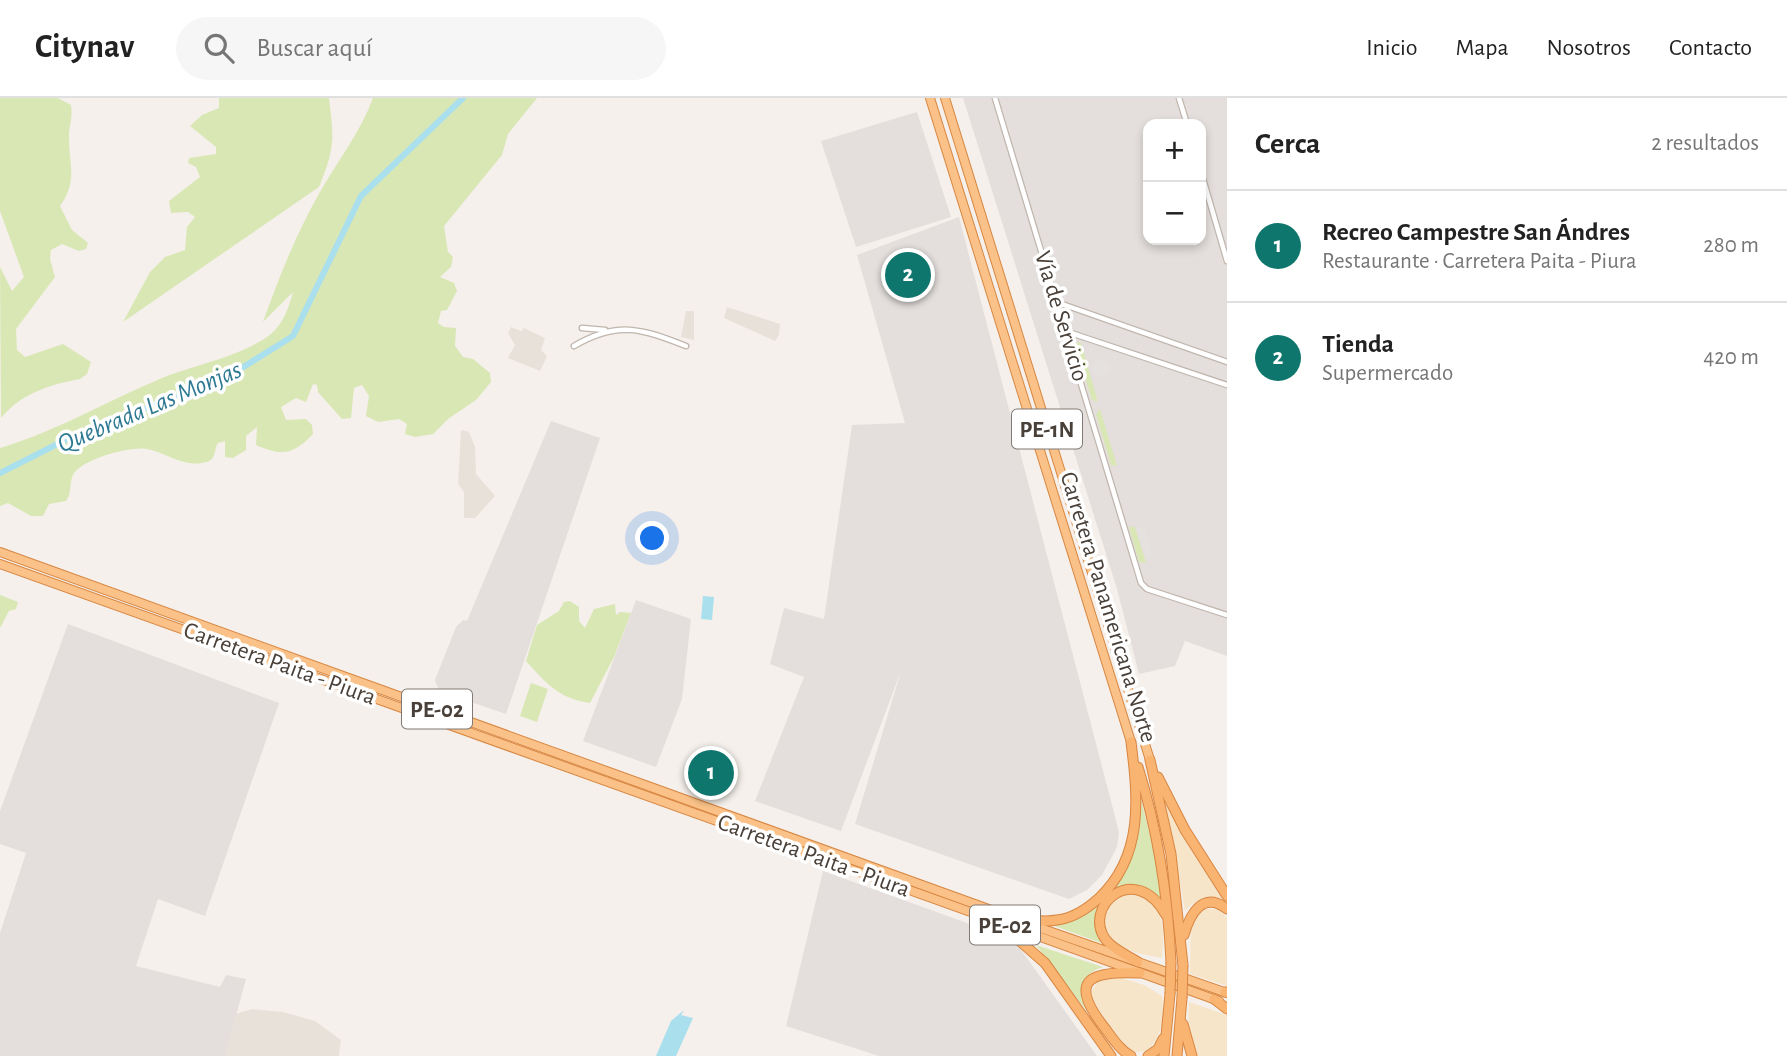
<!DOCTYPE html>
<html lang="es">
<head>
<meta charset="utf-8">
<style>
  body { margin:0; font-family:"Alegreya Sans",sans-serif; background:#f6f6f6; color:#222 }
  .controls { position:absolute; right:21px; top:21px; display:grid; overflow:hidden; border-radius:14px; box-shadow:0 4px 10px #0003 }
  .controls button { width:63px; height:63px; display:grid; place-items:center; padding:0; border:0; border-bottom:2px solid #e0e0e0; background:#fff; color:#222; font:35px sans-serif }
  .you { position:absolute; left:653px; top:441px; width:24px; height:24px; margin:-18px; border:5px solid #fff; border-radius:50%; background:#1a73e8; box-shadow:0 0 0 10px #1a73e833 }
  .badge { display:grid; place-items:center; width:46px; height:46px; border-radius:50%; background:#0f766e; color:#fff; font-size:23px; font-weight:700 }
  .pin { position:absolute; translate:-50% -50%; border:4px solid #fff; box-shadow:0 2px 7px #0006 }
  .list { margin:0; padding:0; list-style:none }
  h2 { display:flex; justify-content:space-between; align-items:center; height:91px; margin:0; padding:0 28px; font-size:30px }
  h2 small { font-size:23px; font-weight:400; color:#767676 }
  .list li { display:grid; grid-template-columns:46px 1fr auto; gap:21px; align-items:center; box-sizing:border-box; height:112px; padding:0 28px; border-top:2px solid #e0e0e0 }
  .list b { display:block; font-size:26px; white-space:nowrap }
  .list p { margin:0; font-size:23px; white-space:nowrap; color:#767676 }
  .list em { font-size:23px; font-style:normal; color:#767676 }
  .icon { flex:none; width:38px; height:38px; fill:none; stroke:currentColor; stroke-width:2; stroke-linecap:round; stroke-linejoin:round }
  .map { position:relative; flex:none; width:1227px; height:958px; overflow:hidden }
  header { display:flex; align-items:center; gap:42px; box-sizing:border-box; height:98px; padding:0 35px; background:#fff; border-bottom:2px solid #e0e0e0 }
  header strong { font-size:33px }
  nav { display:flex; gap:38px; margin-inline-start:auto; font-size:24px }
  .search { width:490px; height:63px; background:#f6f6f6; display:flex; align-items:center; gap:18px; box-sizing:border-box; padding:0 24px; border-radius:38px; color:#767676; font-size:26px }
  main { display:flex }
  aside { flex:1; background:#fff }
  .map>svg:first-child { display:block }
  .residential { fill:#e8e1d9 }
  .industrial { fill:#e4dfdc; fill-rule:evenodd }
  .green { fill:#d9e7b5 }
  .sand { fill:#f7e5c9 }
  .parking { fill:#e4e1df }
  .water { fill:#aadfee }
  .lines { fill:none; stroke-linecap:round; stroke-linejoin:round }
  .canal { stroke:#aadfee; stroke-width:6 }
  .minor-casing { stroke:#c0b6ad; stroke-width:7 }
  .trunk-casing { stroke:#d88641; stroke-width:10 }
  .motorway-casing { stroke:#d88641; stroke-width:11 }
  .minor { stroke:#fff; stroke-width:4.5 }
  .trunk { stroke:#fac288; stroke-width:8 }
  .motorway { stroke:#f9b472; stroke-width:9 }
  .motorway-bridge-casing { stroke:#d88641; stroke-width:11; stroke-linecap:butt }
  .motorway-bridge { stroke:#f9b472; stroke-width:9 }
  .labels { text-anchor:middle; stroke-width:7; stroke-linejoin:round; paint-order:stroke }
  .shield { fill:#fff; stroke:#807974; stroke-width:2 }
  .shield-label { font-size:23px; font-weight:bold; fill:#494039 }
  .street-label { font-size:24px; fill:#494039; stroke:#fff }
  .water-label { font-size:26px; font-style:italic; fill:#2d7992; stroke:#fff }
</style>
</head>
<body>
<header>
<strong>Citynav</strong>
<div class="search"><svg class="icon" aria-label="search" viewBox="0 0 24 24"><circle cx="10" cy="10" r="6"/><path d="M15 15l6 6"/></svg>Buscar aquí</div>
<nav><a>Inicio</a><a>Mapa</a><a>Nosotros</a><a>Contacto</a></nav>
</header>
<main>
<div class="map">
<svg width="1227" height="958" viewBox="0 0 1227 958">
  <rect width="100%" height="100%" fill="#f5f0eb"/>
  <g class="residential">
    <polygon points="727,209 780,226 779,237 775,243 724,220"/>
    <polygon points="686,213 694,213 694,242 681,239"/>
    <polygon points="511,229 521,233 524,230 545,240 541,252 547,258 540,273 508,260 515,247 508,235"/>
    <polygon points="461,332 469,334 475,349 476,376 495,398 475,420 464,420 464,394 458,386"/>
    <polygon points="252,911 283,914 315,923 341,942 339,958 225,958 235,916"/>
  </g>
  <g class="industrial">
    <path d="M 963,0 L 1227,0 L 1227,558 L 1185,543 L 1175,568 L 1139,576 L 1117,491 ZM 1148,26 L 1201,26 L 1201,142 L 1148,142 Z"/>
    <polygon points="917,14 951,119 856,149 821,43"/>
    <polygon points="959,119 1119,734 1117,749 1102,777 1087,792 1069,801 855,726 901,573 841,733 755,703 804,579 770,566 784,510 824,521 852,327 905,325 857,157"/>
    <polygon points="551,323 600,340 506,616 439,593 435,582 456,529 463,522 467,523"/>
    <polygon points="636,502 691,521 682,601 656,669 583,643"/>
    <polygon points="68,526 279,605 205,818 158,801 136,868 220,889 226,877 246,881 225,958 0,958 0,835 26,755 0,746 0,713"/>
    <polygon points="823,773 1014,842 1097,958 879,958 786,928"/>
  </g>
  <g class="green">
    <path d="M 0,0 L 58,0 L 71,7 C 73,20 69,27 69,39 C 69,68 78,83 60,108 L 72,132 L 88,145 L 86,151 L 79,153 L 62,146 L 51,152 L 50,161 L 55,179 L 16,231 L 17,252 L 25,259 L 63,246 L 91,264 L 87,276 L 80,281 C 51,286 20,296 1,320 L 0,169 L 12,193 L 24,179 L 0,113 Z"/>
    <path d="M 219,0 L 329,0 C 334,41 335,50 319,89 L 123,224 L 150,174 L 165,159 L 185,152 L 187,129 L 195,119 L 188,114 L 171,115 L 169,103 L 200,79 L 196,69 L 188,65 L 189,60 L 216,56 L 216,49 L 190,28 L 202,17 L 219,10 Z"/>
    <path d="M 373,0 L 537,0 L 508,36 L 502,57 L 444,128 L 448,154 L 453,159 L 451,169 L 440,179 L 454,185 L 457,193 L 447,212 L 441,213 L 438,225 L 444,229 L 456,230 L 455,248 L 463,259 L 473,261 L 490,275 L 491,284 L 476,302 L 448,321 L 433,336 L 415,339 L 405,336 L 407,326 L 399,321 L 378,324 L 366,318 L 369,298 L 362,287 L 354,290 L 351,320 L 342,321 L 318,294 L 317,287 L 313,286 L 306,304 L 296,300 L 281,309 L 286,322 L 306,321 L 312,327 L 313,336 C 294,356 283,359 256,347 L 257,329 L 246,338 L 246,352 L 233,360 L 225,359 L 225,343 L 218,345 C 214,351 216,360 209,363 C 186,372 168,355 147,351 C 131,348 81,361 73,377 C 69,385 72,395 66,403 L 49,406 L 43,418 L 31,418 L 8,405 L 0,408 L 0,350 C 57,333 107,303 162,280 C 196,266 241,259 271,236 C 283,226 289,209 293,194 L 263,224 C 279,179 296,136 320,94 C 338,62 360,35 373,0 Z"/>
    <polygon points="1078,244 1081,245 1098,304 1092,302 1075,246"/>
    <polygon points="1100,311 1117,368 1111,367 1096,316"/>
    <polygon points="1129,429 1135,429 1146,465 1139,464"/>
    <polygon points="0,497 18,504 16,511 9,513 0,530"/>
    <path d="M 570,503 L 579,509 L 579,523 L 585,530 L 594,511 L 615,506 L 616,517 L 620,514 L 631,515 L 614,559 L 590,605 C 558,600 547,586 526,563 L 537,527 L 559,513 L 564,504 Z"/>
    <polygon points="531,585 548,591 537,624 520,618"/>
    <path d="M 1140,698 L 1155,757 L 1162,805 C 1148,786 1131,783 1110,793 L 1136,741 Z"/>
    <polygon points="1103,802 1107,847 1049,826 1081,819"/>
    <path d="M 1036,847 L 1103,869 C 1078,876 1079,898 1090,917 Z"/>
  </g>
  <g class="sand">
    <path d="M 1166,707 L 1190,750 L 1227,805 L 1227,809 C 1210,798 1199,798 1185,813 Z"/>
    <path d="M 1127,794 C 1163,800 1166,828 1162,860 C 1134,855 1105,850 1103,817 L 1111,803 Z"/>
    <polygon points="1204,810 1220,812 1227,820 1227,888 1190,876 1191,820"/>
    <path d="M 1118,879 L 1144,887 L 1162,898 C 1165,916 1162,943 1145,953 L 1134,954 L 1124,947 L 1093,904 L 1091,895 L 1098,883 Z"/>
    <polygon points="1189,904 1227,917 1227,958 1195,958 1188,933"/>
  </g>
  <g class="parking">
    <circle cx="1101" cy="270" r="8"/>
    <polygon points="1136,429 1142,429 1146,433 1153,458 1146,460"/>
  </g>
  <g class="water">
    <polygon points="703,498 714,499 712,522 701,521"/>
    <polygon points="684,912 681,917 693,920 676,958 656,958 671,923"/>
  </g>
  <g class="lines">
    <polyline class="canal" points="0,375 81,334 221,283 293,238 361,98 463,0"/>
    <defs>
      <g id="minor">
        <polyline points="995,0 1141,485 1147,491 1227,517"/>
        <polyline points="1179,0 1187,26"/>
        <polyline points="1201,74 1227,163"/>
        <polyline points="1059,205 1227,264"/>
        <polyline points="582,230 605,232"/>
        <polyline points="1068,234 1227,287"/>
        <path d="M 574,248 C 618,222 642,231 686,248"/>
      </g>
      <g id="trunk">
        <polyline points="930,0 1131,644"/>
        <polyline points="945,0 1150,662"/>
        <polyline points="0,454 1008,818"/>
        <polyline points="0,466 1219,903"/>
        <polyline points="1023,824 1227,895"/>
      </g>
      <g id="motorway">
        <polyline points="1150,662 1171,756 1183,867"/>
        <path d="M 1138,669 C 1158,733 1168,798 1171,864"/>
        <polyline points="1158,679 1185,732 1227,798"/>
        <path d="M 1004,817 C 1021,820 1040,825 1057,822 C 1073,820 1087,811 1099,800 C 1144,758 1138,700 1131,644"/>
        <polyline points="998,824 1045,865 1111,958"/>
        <path d="M 1184,837 C 1190,816 1203,792 1227,811"/>
        <path d="M 1138,864 C 1127,857 1114,852 1106,842 C 1081,809 1135,761 1166,817"/>
        <polyline points="1225,894 1227,894"/>
        <polyline points="1214,901 1227,911"/>
        <polyline points="1183,926 1192,958"/>
        <path d="M 1131,958 C 1118,951 1110,936 1101,925 C 1066,878 1097,873 1140,875"/>
        <polyline points="1148,958 1158,951 1163,941"/>
        <polyline points="1164,958 1170,896"/>
        <polyline points="1177,958 1182,900"/>
      </g>
    </defs>
    <use href="#minor" class="minor-casing"/>
    <use href="#trunk" class="trunk-casing"/>
    <use href="#motorway" class="motorway-casing"/>
    <use href="#minor" class="minor"/>
    <use href="#trunk" class="trunk"/>
    <use href="#motorway" class="motorway"/>
    <defs>
      <g id="motorway-bridge">
        <polyline points="1170,896 1171,864"/>
        <polyline points="1182,900 1183,867"/>
      </g>
    </defs>
    <use href="#motorway-bridge" class="motorway-bridge-casing"/>
    <use href="#motorway-bridge" class="motorway-bridge"/>
  </g>
  <g class="labels">
    <g class="shield">
      <rect x="1012" y="311.5" width="70" height="39" rx="5"/>
      <rect x="402" y="591.5" width="70" height="39" rx="5"/>
      <rect x="970" y="807.5" width="70" height="39" rx="5"/>
    </g>
    <g class="shield-label">
      <text x="1047" y="339">PE-1N</text>
      <text x="437" y="619">PE-02</text>
      <text x="1005" y="835">PE-02</text>
    </g>
    <g class="street-label">
      <text transform="translate(1062 218) rotate(73)" y="8">Vía de Servicio</text>
      <text transform="translate(1109 509) rotate(73)" y="8">Carretera Panamericana Norte</text>
      <text transform="translate(280 565) rotate(20)" y="8">Carretera Paita - Piura</text>
      <text transform="translate(814 757) rotate(20)" y="8">Carretera Paita - Piura</text>
    </g>
    <g class="water-label">
      <text transform="translate(149 308) rotate(-23)" y="9">Quebrada Las Monjas</text>
    </g>
  </g>
</svg>
<div class="controls">
<button>+</button>
<button>−</button>
</div>
<div class="you"></div>
<div class="pin badge" style="left:711px;top:675px">1</div>
<div class="pin badge" style="left:908px;top:177px">2</div>
</div>
<aside>
<h2>Cerca<small>2 resultados</small></h2>
<ul class="list">
<li><span class="badge">1</span><div><b>Recreo Campestre San Ándres</b><p>Restaurante · Carretera Paita - Piura</p></div><em>280 m</em></li>
<li><span class="badge">2</span><div><b>Tienda</b><p>Supermercado</p></div><em>420 m</em></li>
</ul>
</aside>
</main>
</body>
</html>
